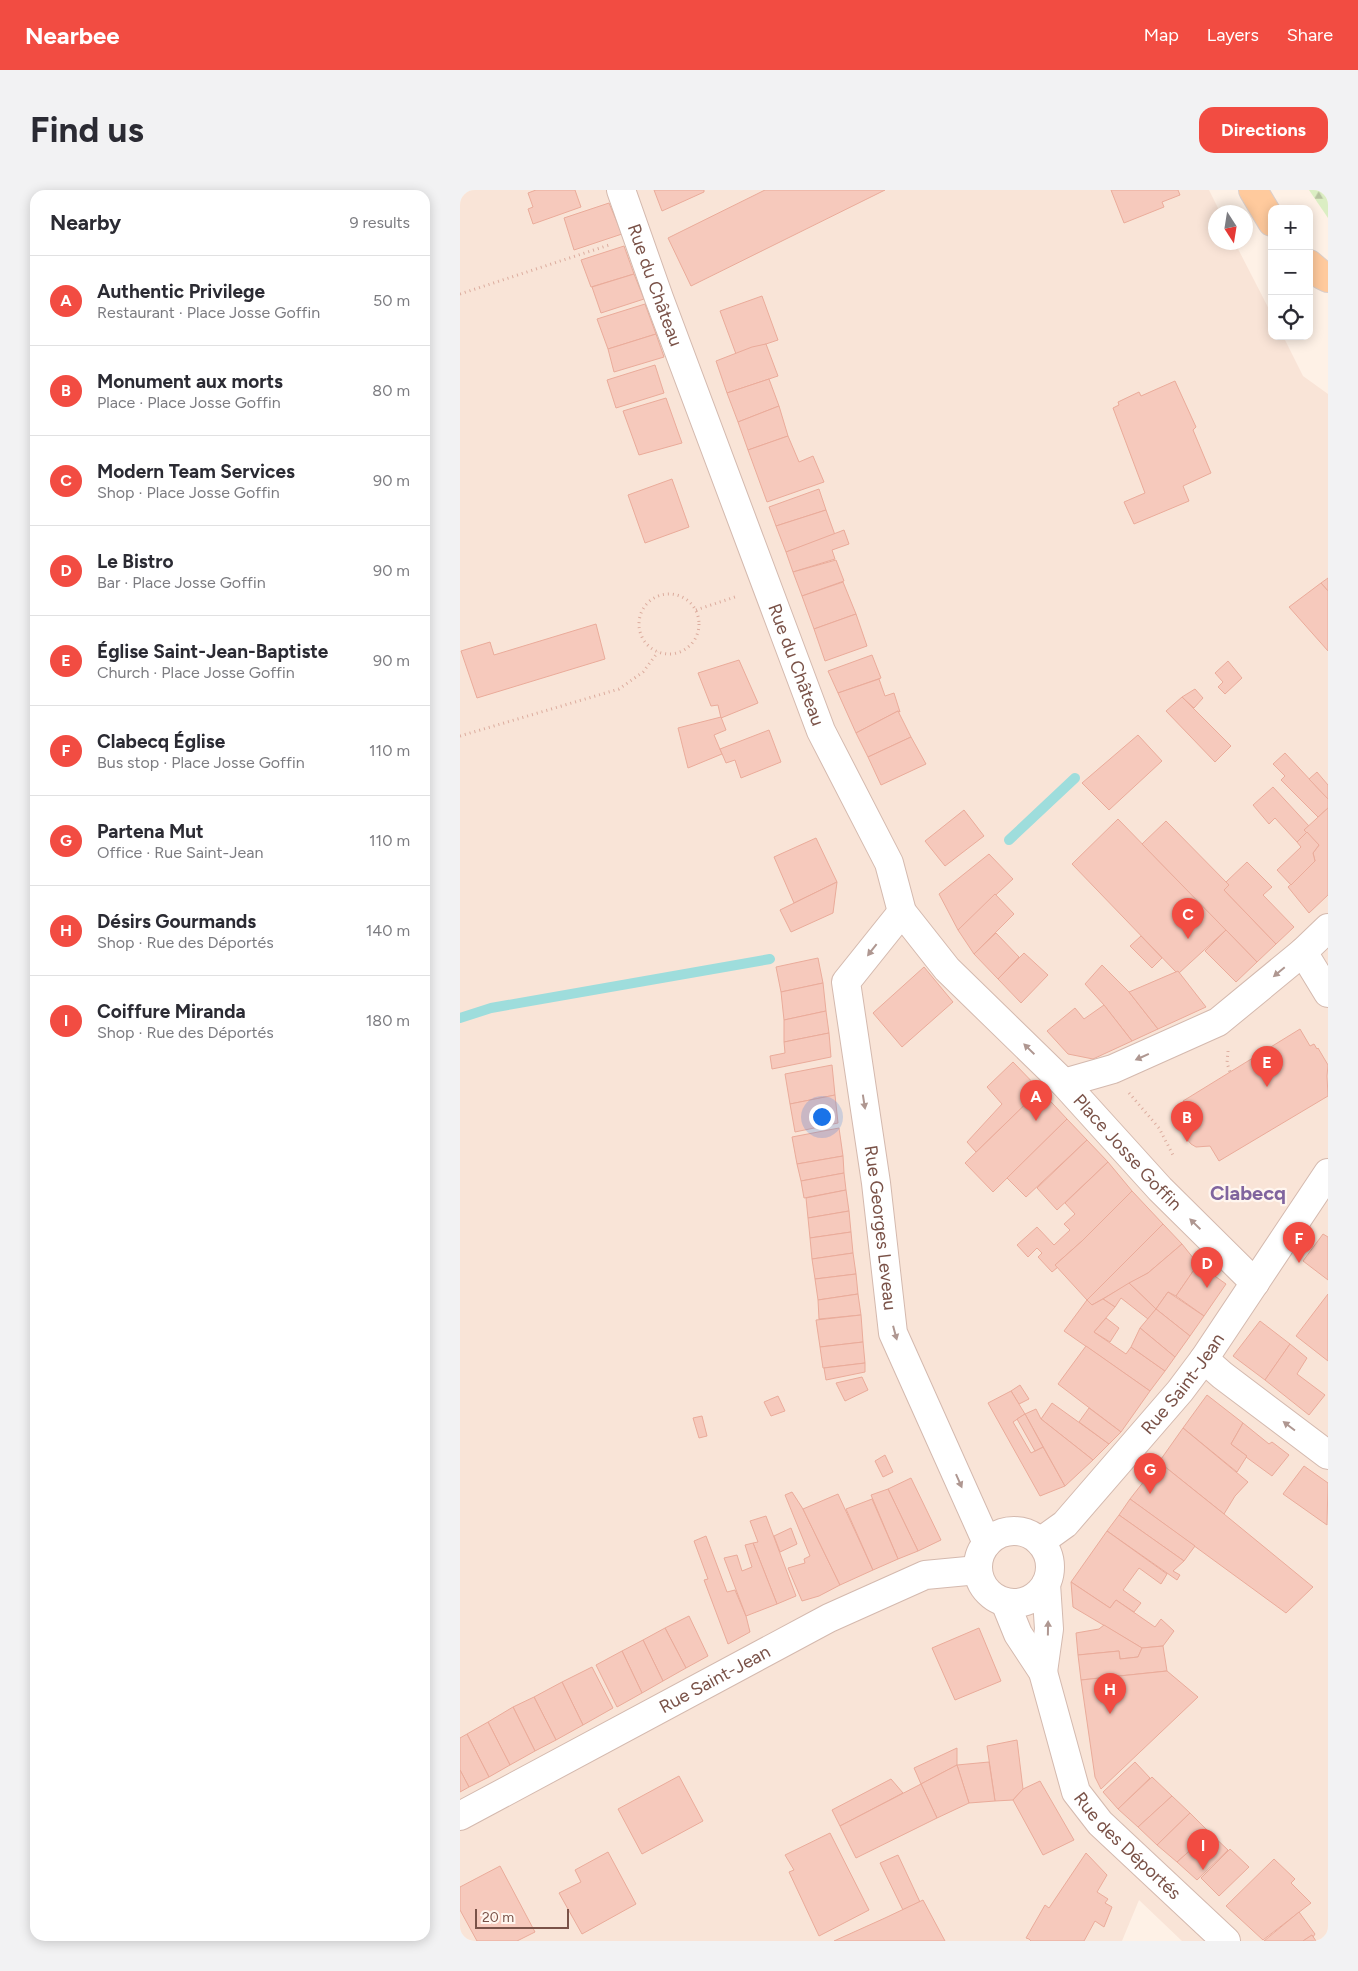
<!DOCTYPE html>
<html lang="en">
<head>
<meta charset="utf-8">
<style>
  body { margin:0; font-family:Figtree,sans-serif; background:#f2f2f3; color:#2b2b33 }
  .controls { position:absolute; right:15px; top:15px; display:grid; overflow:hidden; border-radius:10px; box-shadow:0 2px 12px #0003 }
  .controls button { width:45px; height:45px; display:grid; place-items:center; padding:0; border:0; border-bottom:1px solid #e1e1e2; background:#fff; color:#2b2b33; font:25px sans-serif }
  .compass { position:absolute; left:748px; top:15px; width:45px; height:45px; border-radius:50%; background:#fff; box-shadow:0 2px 12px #0003; rotate:168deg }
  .scale { position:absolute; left:15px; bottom:12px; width:94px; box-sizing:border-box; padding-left:5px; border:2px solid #7a5248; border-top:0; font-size:14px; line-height:18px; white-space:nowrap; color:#7a5248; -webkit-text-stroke:4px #fff6ef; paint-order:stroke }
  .you { position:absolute; left:361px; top:926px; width:18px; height:18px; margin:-12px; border:4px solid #fff; border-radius:50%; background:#1a73e8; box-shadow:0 0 0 8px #1a73e833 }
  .badge { display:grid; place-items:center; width:32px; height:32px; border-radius:50%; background:#f24c42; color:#fff; font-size:16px; font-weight:700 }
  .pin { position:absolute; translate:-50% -41px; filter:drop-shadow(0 1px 2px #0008) }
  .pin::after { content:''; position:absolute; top:26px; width:18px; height:15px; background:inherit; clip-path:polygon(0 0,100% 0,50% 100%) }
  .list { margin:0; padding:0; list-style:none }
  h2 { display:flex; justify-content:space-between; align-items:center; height:65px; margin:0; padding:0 20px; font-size:21px }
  h2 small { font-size:16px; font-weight:400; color:#7c7c81 }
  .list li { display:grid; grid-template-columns:32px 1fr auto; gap:15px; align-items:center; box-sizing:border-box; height:90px; padding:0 20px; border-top:1px solid #e1e1e2 }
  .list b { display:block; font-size:19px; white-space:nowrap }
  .list p { margin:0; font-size:16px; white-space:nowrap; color:#7c7c81 }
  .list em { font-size:16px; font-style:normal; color:#7c7c81 }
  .icon { flex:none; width:28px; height:28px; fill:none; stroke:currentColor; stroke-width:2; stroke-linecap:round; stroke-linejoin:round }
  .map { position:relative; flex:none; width:868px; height:1751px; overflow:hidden; border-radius:15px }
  header { display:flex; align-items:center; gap:30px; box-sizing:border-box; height:70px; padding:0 25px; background:#f24c42; color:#fff }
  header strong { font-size:24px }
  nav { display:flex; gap:28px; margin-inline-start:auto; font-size:18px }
  .intro { display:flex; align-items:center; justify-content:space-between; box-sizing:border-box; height:120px; padding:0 30px }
  h1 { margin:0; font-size:35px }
  .button { padding:12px 22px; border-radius:15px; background:#f24c42; color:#fff; font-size:18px; font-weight:700 }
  main { display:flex; gap:30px; padding:0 30px }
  aside { flex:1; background:#fff; border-radius:15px; box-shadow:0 2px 12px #0003 }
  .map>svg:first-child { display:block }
  .residential { fill:#f9e4d7 }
  .forest { fill:url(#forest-firs) }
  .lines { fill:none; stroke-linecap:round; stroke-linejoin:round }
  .stream { stroke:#9edddc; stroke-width:10 }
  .building { fill:#f6c9bc; stroke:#eaab9a }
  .minor-casing { stroke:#d4b9ae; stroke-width:30 }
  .major-casing { stroke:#dacfcc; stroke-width:30 }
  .path { stroke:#dcac9e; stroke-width:3; stroke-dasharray:1 4; stroke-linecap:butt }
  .minor { stroke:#fff; stroke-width:28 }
  .major { stroke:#ffca9d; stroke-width:28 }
  .oneway { fill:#af9791 }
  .labels { text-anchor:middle; stroke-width:4.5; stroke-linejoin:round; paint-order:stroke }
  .street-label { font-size:18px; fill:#7a5248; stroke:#fff6ef }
  .quarter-label { font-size:20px; font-weight:bold; fill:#80649e; stroke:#fff6ef }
</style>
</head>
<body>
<header>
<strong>Nearbee</strong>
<nav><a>Map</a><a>Layers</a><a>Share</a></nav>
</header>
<div class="intro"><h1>Find us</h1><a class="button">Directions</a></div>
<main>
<aside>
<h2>Nearby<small>9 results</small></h2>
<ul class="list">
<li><span class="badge">A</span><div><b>Authentic Privilege</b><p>Restaurant · Place Josse Goffin</p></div><em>50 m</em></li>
<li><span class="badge">B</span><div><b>Monument aux morts</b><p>Place · Place Josse Goffin</p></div><em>80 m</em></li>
<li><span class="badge">C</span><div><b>Modern Team Services</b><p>Shop · Place Josse Goffin</p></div><em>90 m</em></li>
<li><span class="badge">D</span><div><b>Le Bistro</b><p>Bar · Place Josse Goffin</p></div><em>90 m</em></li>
<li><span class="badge">E</span><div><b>Église Saint-Jean-Baptiste</b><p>Church · Place Josse Goffin</p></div><em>90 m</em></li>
<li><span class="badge">F</span><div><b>Clabecq Église</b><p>Bus stop · Place Josse Goffin</p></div><em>110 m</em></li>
<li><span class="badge">G</span><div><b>Partena Mut</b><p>Office · Rue Saint-Jean</p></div><em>110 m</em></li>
<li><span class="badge">H</span><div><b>Désirs Gourmands</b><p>Shop · Rue des Déportés</p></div><em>140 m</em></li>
<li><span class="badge">I</span><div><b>Coiffure Miranda</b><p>Shop · Rue des Déportés</p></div><em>180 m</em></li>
</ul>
</aside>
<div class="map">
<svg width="868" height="1751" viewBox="0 0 868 1751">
  <defs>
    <pattern id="forest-firs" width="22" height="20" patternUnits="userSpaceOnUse" patternTransform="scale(1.25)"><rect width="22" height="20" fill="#dbeec3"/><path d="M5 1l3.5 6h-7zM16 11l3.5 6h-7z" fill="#b7c3a0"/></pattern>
  </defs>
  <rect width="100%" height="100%" fill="#fef1e6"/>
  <polygon class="residential" points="0,0 749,0 760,22 756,22 756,52 775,53 812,125 812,146 823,146 843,186 868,204 868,1751 722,1751 679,1710 662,1751 0,1751"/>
  <polygon class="forest" points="849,0 868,0 868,28"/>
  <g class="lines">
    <g class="stream">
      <polyline points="549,650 615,588"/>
      <polyline points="0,828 31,818 310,769"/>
    </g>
  </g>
  <g class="building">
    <polygon points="76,0 115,0 121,17 73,34 68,19 73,17 68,3"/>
    <polygon points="194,0 244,0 244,2 202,21"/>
    <polygon points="305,0 425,0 231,96 208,48"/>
    <polygon points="651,0 718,0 720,5 702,12 704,17 664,33"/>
    <polygon points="149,13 162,44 114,60 104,28"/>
    <polygon points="164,56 174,84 131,97 121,70"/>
    <polygon points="174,84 184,109 141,123 132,97"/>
    <polygon points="302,106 318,150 276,164 260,121"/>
    <polygon points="185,114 196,144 148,159 137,129"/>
    <polygon points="196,144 204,167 154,182 148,159"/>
    <polygon points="306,154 318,186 267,203 256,171 292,157"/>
    <polygon points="195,175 204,203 156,218 147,190"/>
    <polygon points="309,189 319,216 278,232 267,203"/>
    <polygon points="715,191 736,237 733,240 751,283 723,296 729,311 674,334 664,312 685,303 653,218 659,215 658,212 679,202 681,206"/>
    <polygon points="206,208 222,253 179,265 163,221"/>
    <polygon points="319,216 328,246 288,260 278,232"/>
    <polygon points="328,246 339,272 353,266 364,292 307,312 288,260"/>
    <polygon points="212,289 229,337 185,353 168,305"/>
    <polygon points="359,299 366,320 316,336 309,317"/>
    <polygon points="366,320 375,345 326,362 316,336"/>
    <polygon points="384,340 389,354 372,360 375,369 333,382 326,362"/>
    <polygon points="376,370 384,391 342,406 333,382"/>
    <polygon points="868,388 868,401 861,393"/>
    <polygon points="383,392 396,424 354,439 342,406"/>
    <polygon points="861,393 868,401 868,461 829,417"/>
    <polygon points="396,424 407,456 365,471 354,439"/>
    <polygon points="136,434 145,469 17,508 1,461 30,452 34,465"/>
    <polygon points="412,465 421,488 378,503 368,481"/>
    <polygon points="279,470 298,513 261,528 258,515 251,516 238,483"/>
    <polygon points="768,471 782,488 765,504 758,497 763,492 755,483"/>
    <polygon points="419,489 425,506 434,503 440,522 438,521 396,543 378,503"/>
    <polygon points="735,499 743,508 734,518 722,507"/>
    <polygon points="722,507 771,556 755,572 706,521"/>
    <polygon points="438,521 451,547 408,567 396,543"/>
    <polygon points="261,527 266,540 254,545 262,564 228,578 218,538"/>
    <polygon points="309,540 321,572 281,588 275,570 266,573 260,559"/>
    <polygon points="678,545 702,571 649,620 622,593"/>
    <polygon points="451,547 466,574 421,595 408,567"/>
    <polygon points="825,563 868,609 868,618 858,627 821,590 825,586 813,574"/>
    <polygon points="857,582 868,595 868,609 849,589"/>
    <polygon points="813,597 849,636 844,640 847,642 837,652 815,628 809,634 793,615"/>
    <polygon points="868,618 868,705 849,723 828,697 855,671 853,663 859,655 844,640"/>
    <polygon points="504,620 524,646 485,676 465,651"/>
    <polygon points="658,629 766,740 719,783 716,782 612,674"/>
    <polygon points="706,631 769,695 764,700 816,754 797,772 682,654"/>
    <polygon points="847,642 859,655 853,663 855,671 831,695 817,680 841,657 837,652"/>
    <polygon points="356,648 377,692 334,713 314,667"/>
    <polygon points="529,664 553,689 498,740 479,704"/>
    <polygon points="787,672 812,697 803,705 834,737 816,754 764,700 769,695 766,692"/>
    <polygon points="377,692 373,723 331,742 320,720"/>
    <polygon points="535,704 554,724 514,764 498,740"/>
    <polygon points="766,740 797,772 776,792 745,761"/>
    <polygon points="536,743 559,767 538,789 514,764"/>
    <polygon points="681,746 702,768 692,778 670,756"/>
    <polygon points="564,763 588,785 561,813 538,789"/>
    <polygon points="358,768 363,793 321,802 316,777"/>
    <polygon points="642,775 669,802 698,839 672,851 644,815 625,794"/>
    <polygon points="464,777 493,812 442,857 413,823"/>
    <polygon points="718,781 746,817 698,839 669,802"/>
    <polygon points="363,793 366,821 324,830 321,802"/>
    <polygon points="644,815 672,851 633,869 608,864 587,841 615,818 624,829"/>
    <polygon points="366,821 369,843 324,852 324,830"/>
    <polygon points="840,839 850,856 854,854 857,859 858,858 868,875 867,886 868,906 759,971 750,956 736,957 731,954 726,948 725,941 727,933 732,926 723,911"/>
    <polygon points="369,843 371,867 312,879 310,866 325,863 324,852"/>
    <polygon points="553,872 580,900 516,962 507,952 542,914 527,897"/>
    <polygon points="372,875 375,905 330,914 325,884"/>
    <polygon points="580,900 607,929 533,1002 505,973"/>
    <polygon points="375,905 378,933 335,942 330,914"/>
    <polygon points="607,929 627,950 566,1007 547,988"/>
    <polygon points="379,938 383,966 337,974 332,947"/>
    <polygon points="627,950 648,972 597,1020 577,998"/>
    <polygon points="383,966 384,983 341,991 337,974"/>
    <polygon points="648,972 672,1001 622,1051 595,1075 598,1077 592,1082 578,1067 582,1063 577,1058 568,1067 557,1055 577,1037 594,1055 610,1040 604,1034 615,1024 605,1013"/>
    <polygon points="384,983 386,1000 344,1008 341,991"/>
    <polygon points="386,1000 389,1021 348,1028 346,1008"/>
    <polygon points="672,1001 703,1034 627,1110 595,1075 622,1051"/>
    <polygon points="389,1021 391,1042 350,1048 348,1028"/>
    <polygon points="703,1034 722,1054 688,1083 632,1115 627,1110"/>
    <polygon points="391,1042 393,1063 352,1069 350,1048"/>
    <polygon points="863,1044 868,1047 868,1090 843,1071"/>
    <polygon points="722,1054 738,1074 716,1106 708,1102 696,1119 669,1093 688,1083"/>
    <polygon points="393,1063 396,1084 355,1089 352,1069"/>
    <polygon points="738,1074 766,1094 744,1126 716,1106"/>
    <polygon points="396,1084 398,1104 358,1110 355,1089"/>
    <polygon points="669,1093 696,1119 688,1129 661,1108 655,1117 643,1109"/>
    <polygon points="708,1102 744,1126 730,1146 696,1119"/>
    <polygon points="398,1104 401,1125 359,1129 358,1110"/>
    <polygon points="868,1104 868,1171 836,1146"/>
    <polygon points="643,1109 655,1117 634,1142 666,1164 671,1157 705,1181 690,1201 604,1141 627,1110 632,1115"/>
    <polygon points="696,1119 730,1146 715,1167 680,1138"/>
    <polygon points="401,1125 403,1152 360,1157 356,1130"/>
    <polygon points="646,1128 659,1138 650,1152 634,1142"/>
    <polygon points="800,1131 830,1154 805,1190 773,1166"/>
    <polygon points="680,1138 715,1167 705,1181 671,1157"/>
    <polygon points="403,1152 405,1173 363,1178 360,1157"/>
    <polygon points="830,1154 847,1168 837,1184 865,1205 849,1225 805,1190"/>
    <polygon points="626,1156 690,1201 661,1242 598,1194"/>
    <polygon points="405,1173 405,1182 366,1190 364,1178"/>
    <polygon points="402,1187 408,1200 385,1211 376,1193"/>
    <polygon points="560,1195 569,1209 559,1214 551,1201"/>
    <polygon points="551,1201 565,1224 553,1232 571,1263 583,1257 605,1296 580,1306 528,1213"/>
    <polygon points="747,1205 783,1233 771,1254 787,1266 777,1282 723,1238"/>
    <polygon points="318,1206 325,1221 311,1226 304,1212"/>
    <polygon points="592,1213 649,1254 633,1270 581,1229"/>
    <polygon points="629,1218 661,1242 649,1254 619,1232"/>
    <polygon points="576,1219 581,1229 633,1270 605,1296 565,1224"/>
    <polygon points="565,1224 583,1257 575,1261 557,1229"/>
    <polygon points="242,1226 247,1246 239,1248 233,1228"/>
    <polygon points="783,1233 809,1254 812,1252 829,1265 812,1286 786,1267 787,1266 771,1254"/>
    <polygon points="723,1238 788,1292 775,1306 764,1324 699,1272"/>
    <polygon points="425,1265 433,1282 423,1287 415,1271"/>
    <polygon points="699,1272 764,1324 853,1397 826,1423 670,1309"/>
    <polygon points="844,1276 868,1293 867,1335 823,1304"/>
    <polygon points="451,1288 481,1350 458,1361 428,1299"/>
    <polygon points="428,1299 458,1361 438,1369 411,1305"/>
    <polygon points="332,1302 343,1319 380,1395 359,1406 342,1411 328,1378 345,1373 344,1369 350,1366 325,1305"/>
    <polygon points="378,1304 413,1380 380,1395 343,1319"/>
    <polygon points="412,1309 438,1369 413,1380 386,1319"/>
    <polygon points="670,1309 735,1356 724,1371 659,1325"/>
    <polygon points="659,1325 724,1371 713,1381 720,1385 717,1390 647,1341"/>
    <polygon points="306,1326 336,1406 317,1414 293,1353 298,1352 290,1331"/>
    <polygon points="331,1338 337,1354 320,1362 314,1346"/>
    <polygon points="647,1341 707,1384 701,1394 679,1378 663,1400 681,1413 674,1422 656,1410 650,1418 611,1392"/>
    <polygon points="246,1346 267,1402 275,1400 286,1426 290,1442 268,1454 244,1390 248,1389 234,1351"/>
    <polygon points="293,1353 317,1414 286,1426 264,1368 277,1365 282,1381 292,1377 285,1355"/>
    <polygon points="611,1392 650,1418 656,1410 695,1437 701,1429 714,1441 703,1456 682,1458 613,1417"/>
    <polygon points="229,1426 248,1466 226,1478 205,1438"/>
    <polygon points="644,1435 682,1458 678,1467 660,1469 659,1461 618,1465 616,1443 639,1439"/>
    <polygon points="205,1438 226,1478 203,1491 183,1450"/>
    <polygon points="519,1438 541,1491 495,1510 472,1458"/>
    <polygon points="183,1450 203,1491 182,1503 162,1461"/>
    <polygon points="703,1456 707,1481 621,1490 618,1465 659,1461 660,1469 678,1467 682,1458"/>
    <polygon points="162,1461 182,1503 157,1517 136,1475"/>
    <polygon points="132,1477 153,1518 123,1535 102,1492"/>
    <polygon points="707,1481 738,1507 641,1599 635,1587 621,1490"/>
    <polygon points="102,1492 123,1535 96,1550 74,1507"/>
    <polygon points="74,1507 96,1550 75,1561 53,1517"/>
    <polygon points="53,1517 75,1561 50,1575 28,1532"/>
    <polygon points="28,1532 50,1575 29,1587 7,1544"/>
    <polygon points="7,1544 29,1587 9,1597 0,1580 0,1548"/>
    <polygon points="557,1550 563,1599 553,1610 535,1611 527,1556"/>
    <polygon points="497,1558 497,1575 461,1594 454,1578"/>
    <polygon points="529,1572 535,1611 509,1613 497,1575"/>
    <polygon points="675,1572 690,1588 658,1619 643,1602"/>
    <polygon points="497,1575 509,1613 477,1628 461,1594"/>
    <polygon points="0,1580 9,1597 0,1602"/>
    <polygon points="219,1586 243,1631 182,1664 158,1619"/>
    <polygon points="692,1587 712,1606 678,1637 658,1619"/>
    <polygon points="431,1589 443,1603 380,1636 372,1620"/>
    <polygon points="580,1591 614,1650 583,1665 553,1610 563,1599"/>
    <polygon points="461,1594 477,1628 396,1668 380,1636"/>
    <polygon points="712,1606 730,1623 697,1655 678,1637"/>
    <polygon points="730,1623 750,1643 717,1672 697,1655"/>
    <polygon points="370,1643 409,1720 359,1746 329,1682 334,1680 325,1665"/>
    <polygon points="750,1643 768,1660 737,1690 717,1672"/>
    <polygon points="770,1659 789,1677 759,1706 741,1688"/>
    <polygon points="148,1662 176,1714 122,1744 99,1703 121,1692 115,1680"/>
    <polygon points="626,1663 647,1685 637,1702 648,1709 645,1713 652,1717 644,1737 635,1731 624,1751 571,1751 569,1749 566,1748 585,1715 589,1718"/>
    <polygon points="438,1665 460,1712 443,1720 420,1673"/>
    <polygon points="814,1669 835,1689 831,1693 851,1713 803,1750 766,1716"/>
    <polygon points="40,1676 75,1742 57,1751 17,1751 0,1720 0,1697"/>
    <polygon points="463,1710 485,1751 374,1751 425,1728"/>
    <polygon points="839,1722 855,1744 853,1747 852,1745 843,1751 804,1751"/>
    <polygon points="852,1745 856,1751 843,1751"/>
  </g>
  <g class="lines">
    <defs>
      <g id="minor">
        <path id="s1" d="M 161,0 L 199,108 L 361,541 L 429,673 L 442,722 L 487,779 L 604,893 L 700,999 L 795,1093"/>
        <path id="s2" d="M 442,722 L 386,792 L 416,993 L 433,1143 L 527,1353"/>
        <polyline points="843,762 868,803"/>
        <polyline points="604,893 653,879 758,832 843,762 868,738"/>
        <polyline points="744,1169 762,1185 868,1265"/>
        <circle cx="554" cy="1377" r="36"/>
        <path id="s3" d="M 580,1352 L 605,1334 L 720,1201 L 744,1169 L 868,983"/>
        <path id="s4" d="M 545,1412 L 558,1444 L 583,1482 L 616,1602 L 640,1633 L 766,1751"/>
        <polyline points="583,1482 589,1439 586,1394"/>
        <path id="s5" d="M 0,1626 L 369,1428 L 465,1385 L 518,1380"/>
      </g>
      <g id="major">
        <polyline points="793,0 812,32"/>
        <polyline points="849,74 862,85 868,88"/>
      </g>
    </defs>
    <use href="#minor" class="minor-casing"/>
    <use href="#major" class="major-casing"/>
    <g class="path">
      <polyline points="0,104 149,55"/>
      <circle cx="209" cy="434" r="30"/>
      <polyline points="236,420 278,406"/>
      <polyline points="0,546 159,499 183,482 198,462"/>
      <polyline points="768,861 767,873 770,882"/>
      <polyline points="669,903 699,938 714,967"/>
    </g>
    <use href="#minor" class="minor"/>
    <use href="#major" class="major"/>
  </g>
  <defs><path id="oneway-solid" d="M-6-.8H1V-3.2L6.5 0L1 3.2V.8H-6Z" transform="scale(1.25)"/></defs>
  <g class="oneway">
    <use href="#oneway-solid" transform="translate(412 760) rotate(128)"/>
    <use href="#oneway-solid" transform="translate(819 782) rotate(140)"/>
    <use href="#oneway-solid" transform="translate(569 859) rotate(-136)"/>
    <use href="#oneway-solid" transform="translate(682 867) rotate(156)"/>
    <use href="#oneway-solid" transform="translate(404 912) rotate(81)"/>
    <use href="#oneway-solid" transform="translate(735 1034) rotate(-136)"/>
    <use href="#oneway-solid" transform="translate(435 1143) rotate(75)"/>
    <use href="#oneway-solid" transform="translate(829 1236) rotate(-143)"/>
    <use href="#oneway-solid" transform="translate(499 1291) rotate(66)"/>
    <use href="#oneway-solid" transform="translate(588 1438) rotate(-89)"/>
  </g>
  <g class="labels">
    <g class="street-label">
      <text dy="6" stroke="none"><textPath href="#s1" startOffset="101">Rue du Château</textPath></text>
      <text dy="6" stroke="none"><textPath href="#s1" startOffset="506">Rue du Château</textPath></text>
      <text dy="6" stroke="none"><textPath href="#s1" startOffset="1106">Place Josse Goffin</textPath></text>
      <text dy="6" stroke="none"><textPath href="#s2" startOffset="338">Rue Georges Leveau</textPath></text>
      <text dy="6" stroke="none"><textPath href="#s3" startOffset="214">Rue Saint-Jean</textPath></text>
      <text dy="6" stroke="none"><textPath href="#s5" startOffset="289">Rue Saint-Jean</textPath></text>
      <text dy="6" stroke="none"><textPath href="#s4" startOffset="279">Rue des Déportés</textPath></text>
    </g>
    <g class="quarter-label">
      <text x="788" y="1010">Clabecq</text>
    </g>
  </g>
</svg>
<div class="controls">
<button>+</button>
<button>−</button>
<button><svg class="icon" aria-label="locate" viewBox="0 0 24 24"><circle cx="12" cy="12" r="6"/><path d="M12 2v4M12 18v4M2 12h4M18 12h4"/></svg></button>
</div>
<svg class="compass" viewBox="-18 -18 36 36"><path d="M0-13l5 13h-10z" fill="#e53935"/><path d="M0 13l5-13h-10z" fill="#7c7c81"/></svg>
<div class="scale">20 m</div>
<div class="you"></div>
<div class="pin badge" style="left:576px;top:931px">A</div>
<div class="pin badge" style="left:727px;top:952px">B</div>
<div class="pin badge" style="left:728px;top:749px">C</div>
<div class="pin badge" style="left:747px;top:1098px">D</div>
<div class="pin badge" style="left:807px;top:897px">E</div>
<div class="pin badge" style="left:839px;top:1073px">F</div>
<div class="pin badge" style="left:690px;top:1304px">G</div>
<div class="pin badge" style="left:650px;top:1524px">H</div>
<div class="pin badge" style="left:743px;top:1680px">I</div>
</div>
</main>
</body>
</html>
